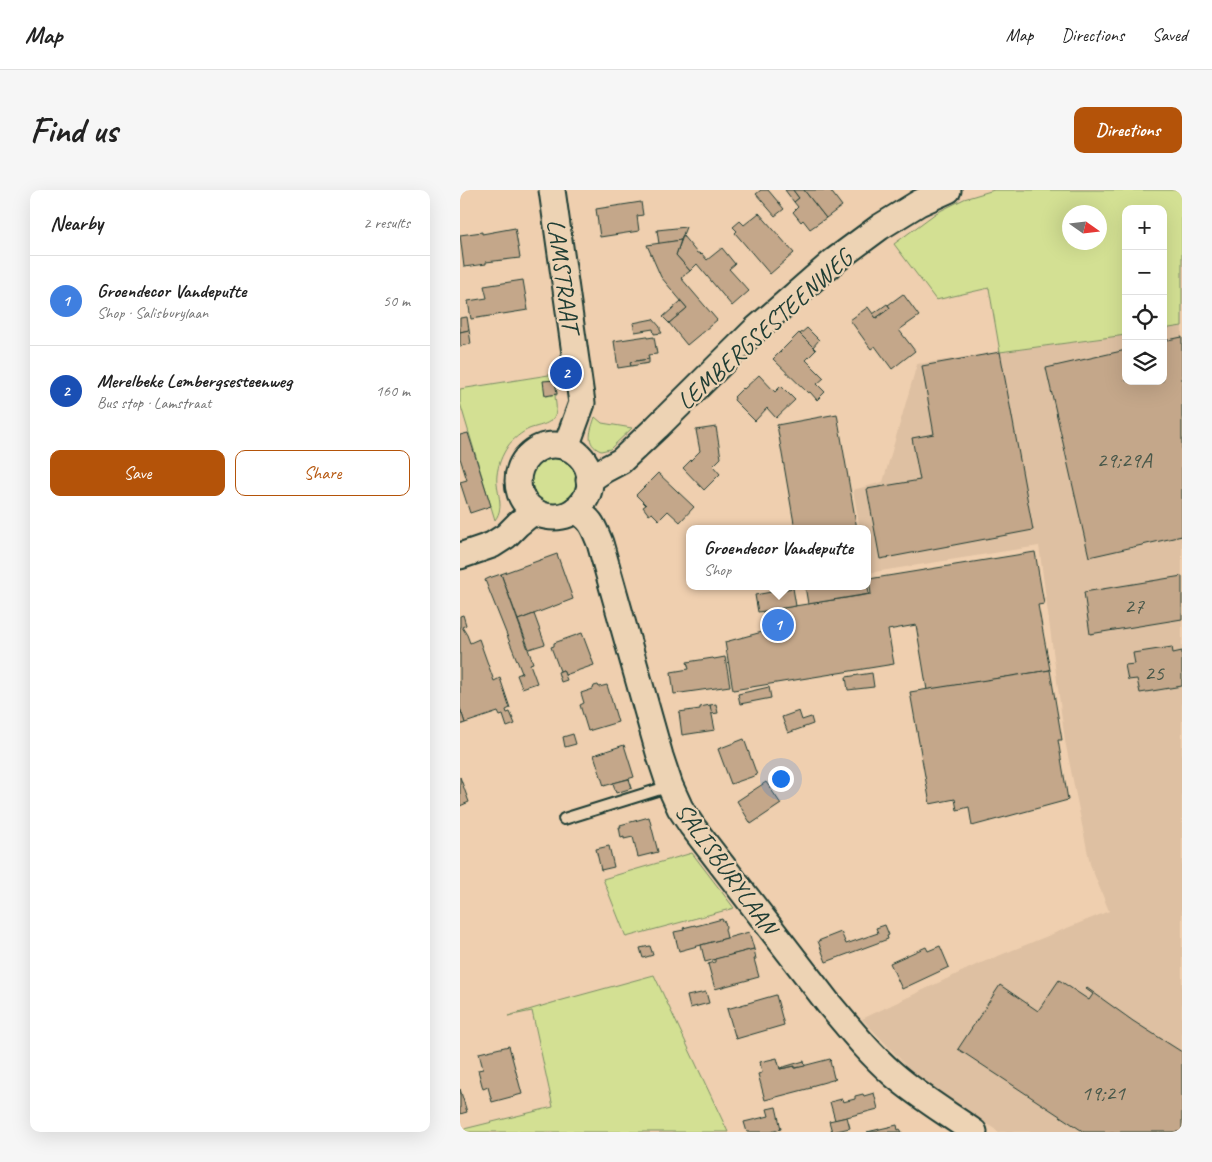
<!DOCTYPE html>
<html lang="en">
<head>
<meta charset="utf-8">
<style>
  body { margin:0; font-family:Caveat,sans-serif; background:#f6f6f6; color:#222 }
  .controls { position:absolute; right:15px; top:15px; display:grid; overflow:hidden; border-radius:10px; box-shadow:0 5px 20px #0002 }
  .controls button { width:45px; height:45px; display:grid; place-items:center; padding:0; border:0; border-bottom:1px solid #e0e0e0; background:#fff; color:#222; font:25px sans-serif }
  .compass { position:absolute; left:602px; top:15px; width:45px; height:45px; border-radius:50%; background:#fff; box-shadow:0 5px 20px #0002; rotate:104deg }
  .you { position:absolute; left:320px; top:588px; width:18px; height:18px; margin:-12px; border:4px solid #fff; border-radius:50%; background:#1a73e8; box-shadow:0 0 0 8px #1a73e833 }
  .badge { display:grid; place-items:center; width:32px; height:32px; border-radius:50%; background:#b45309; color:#fff; font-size:16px; font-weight:700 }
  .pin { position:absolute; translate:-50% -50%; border:2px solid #fff; box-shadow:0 1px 5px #0006 }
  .popup { position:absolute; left:226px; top:335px; width:185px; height:65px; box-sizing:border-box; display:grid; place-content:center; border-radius:10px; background:#fff; filter:drop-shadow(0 1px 4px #0005); font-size:16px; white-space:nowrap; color:#767676 }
  .popup b { font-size:19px; color:#222 }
  .popup::after { content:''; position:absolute; left:50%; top:100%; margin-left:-10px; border:10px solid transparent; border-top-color:#fff }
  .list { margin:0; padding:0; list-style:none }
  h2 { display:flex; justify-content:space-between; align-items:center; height:65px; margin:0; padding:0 20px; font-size:21px }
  h2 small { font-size:16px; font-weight:400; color:#767676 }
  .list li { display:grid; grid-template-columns:32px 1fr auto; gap:15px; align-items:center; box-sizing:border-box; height:90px; padding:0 20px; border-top:1px solid #e0e0e0 }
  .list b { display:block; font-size:19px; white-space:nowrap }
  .list p { margin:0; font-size:16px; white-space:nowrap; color:#767676 }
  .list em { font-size:16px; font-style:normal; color:#767676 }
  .actions { display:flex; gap:10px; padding:15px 20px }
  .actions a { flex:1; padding:11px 0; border:1px solid #b45309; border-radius:10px; text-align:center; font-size:18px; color:#b45309 }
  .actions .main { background:#b45309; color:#fff }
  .icon { flex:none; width:28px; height:28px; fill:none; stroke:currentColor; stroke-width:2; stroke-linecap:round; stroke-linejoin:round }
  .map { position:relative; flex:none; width:722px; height:942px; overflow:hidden; border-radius:10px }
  header { display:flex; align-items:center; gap:30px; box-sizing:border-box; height:70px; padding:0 25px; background:#fff; border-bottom:1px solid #e0e0e0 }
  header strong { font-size:24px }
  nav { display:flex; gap:28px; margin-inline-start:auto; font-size:18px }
  .intro { display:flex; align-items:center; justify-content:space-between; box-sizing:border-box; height:120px; padding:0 30px }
  h1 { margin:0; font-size:35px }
  .button { padding:12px 22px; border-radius:10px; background:#b45309; color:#fff; font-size:18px; font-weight:700 }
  main { display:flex; gap:30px; padding:0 30px }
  aside { flex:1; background:#fff; border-radius:10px; box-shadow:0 5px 20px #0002 }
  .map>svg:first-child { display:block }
  .built { fill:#dec0a2 }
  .green { fill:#d3e093; stroke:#798e64; fill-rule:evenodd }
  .building { fill:#c4a78a; stroke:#1f3d34 }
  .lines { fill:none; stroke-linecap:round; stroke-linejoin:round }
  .service-casing { stroke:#1f3d34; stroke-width:14 }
  .tertiary-casing { stroke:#1f3d34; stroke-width:29 }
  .service { stroke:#edd3b4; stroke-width:10 }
  .tertiary { stroke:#edd3b4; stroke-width:25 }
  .labels { text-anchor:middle; stroke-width:4.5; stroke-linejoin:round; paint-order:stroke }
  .number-label { font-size:22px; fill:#48584a }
  .street-label { font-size:25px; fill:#1f3d34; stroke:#edd3b4 }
</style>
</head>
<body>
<header>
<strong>Map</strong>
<nav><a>Map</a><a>Directions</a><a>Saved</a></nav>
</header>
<div class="intro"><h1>Find us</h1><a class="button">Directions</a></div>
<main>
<aside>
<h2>Nearby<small>2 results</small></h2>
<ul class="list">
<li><span class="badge" style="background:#3f7fe0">1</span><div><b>Groendecor Vandeputte</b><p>Shop · Salisburylaan</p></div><em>50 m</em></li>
<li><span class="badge" style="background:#1a4fb4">2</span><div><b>Merelbeke Lembergsesteenweg</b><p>Bus stop · Lamstraat</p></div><em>160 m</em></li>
</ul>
<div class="actions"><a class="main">Save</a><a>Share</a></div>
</aside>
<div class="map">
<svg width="722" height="942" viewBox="0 0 722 942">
  <rect width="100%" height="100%" fill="#efcfaf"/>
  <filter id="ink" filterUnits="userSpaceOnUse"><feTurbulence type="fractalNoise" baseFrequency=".02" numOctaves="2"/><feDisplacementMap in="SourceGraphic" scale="10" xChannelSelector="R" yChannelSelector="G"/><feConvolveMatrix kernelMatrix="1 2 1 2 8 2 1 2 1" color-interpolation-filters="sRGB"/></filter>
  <g filter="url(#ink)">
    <polygon class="built" points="722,136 722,942 539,942 458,888 402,829 516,775 649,721 630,674 605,551 579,356 408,383 407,339 400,339 393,300 423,292 457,174 666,145 666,191 703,191 703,139"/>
    <g class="green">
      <path d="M 534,0 L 722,0 L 722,136 L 703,139 L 703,19 L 666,19 L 666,145 L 540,162 L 529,98 L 476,110 L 434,54 L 476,23 L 504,9 ZM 610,22 L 640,22 L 640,52 L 610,52 Z"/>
      <path d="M 95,184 L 97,205 L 95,205 C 95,210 97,216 96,221 C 94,235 79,235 69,239 C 62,242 52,250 48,256 C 42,265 38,275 37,285 C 35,302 46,315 35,330 L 0,213 L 0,199 Z"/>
      <path d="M 135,227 L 142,233 L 172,238 L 150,259 L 141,261 C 124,254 131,240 135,227 Z"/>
      <circle cx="94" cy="290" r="24"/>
      <polygon points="232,663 274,718 166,747 143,689"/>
      <polygon points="194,785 268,942 0,942 0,940 93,917 72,821 48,826 99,811"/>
    </g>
    <g class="building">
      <polygon points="301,0 308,0 324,19 315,26 296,4"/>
      <polygon points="325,0 333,0 339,8 334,12"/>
      <polygon points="333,0 344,0 366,28 350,39 343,30 341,32 333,22 338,17 334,12 339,8"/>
      <polygon points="344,0 370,0 382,16 366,28"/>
      <polygon points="181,12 183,25 177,26 179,41 140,47 136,19"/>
      <polygon points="299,23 334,63 310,84 275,43 277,41 273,37 280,31 284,35"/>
      <polygon points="226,37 221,50 199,54 197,40"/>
      <polygon points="55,38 60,68 26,72 26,74 4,77 0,45 22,42 22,44"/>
      <polygon points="223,46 237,63 239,63 241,65 242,64 247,70 262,58 275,74 269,79 289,101 272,116 237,74 230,81 216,65"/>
      <polygon points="221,50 216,65 230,81 221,88 257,130 227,155 209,133 227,118 201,87 187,55"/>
      <polygon points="63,90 68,120 11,129 8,111 27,108 24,96"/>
      <polygon points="443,104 459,126 439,140 455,161 432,179 415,156 411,159 390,130 408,117 416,128 430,118 428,115"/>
      <polygon points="221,111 227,118 209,133 203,127"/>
      <polygon points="427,114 430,118 416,128 413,124"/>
      <polygon points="7,127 9,140 0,142 0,128"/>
      <polygon points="193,129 200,137 200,140 202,143 194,144 193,139 175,142 173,133"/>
      <polygon points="347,138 359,150 353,157 340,144"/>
      <polygon points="9,140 11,154 0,156 0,142"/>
      <polygon points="339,143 356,160 346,170 364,188 357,194 365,202 357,210 350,202 348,203 313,169"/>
      <polygon points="187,146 187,148 194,147 197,164 188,165 189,169 170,172 171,176 158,178 154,151"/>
      <polygon points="722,147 722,346 629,367 586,178 666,160 666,191 703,191 703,151"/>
      <polygon points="540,162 573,340 420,369 407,299 460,290 452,248 474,244 462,176"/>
      <polygon points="189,169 189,173 171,176 170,172"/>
      <polygon points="299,185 315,202 321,196 335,210 316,228 307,218 295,231 274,210 275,208 274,207 283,198 284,199"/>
      <polygon points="95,190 97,204 85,206 83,191"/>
      <polygon points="377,224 397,339 335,339 317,235"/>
      <polygon points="256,237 261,268 253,276 260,284 244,300 223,278 240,261 236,240"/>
      <polygon points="8,243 31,316 10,323 0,292 7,290 0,268 0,245"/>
      <polygon points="198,283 234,317 220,332 208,321 199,330 192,323 189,325 183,317 186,315 176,305"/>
      <polygon points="575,362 584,414 578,415 590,480 467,500 456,435 428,440 434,474 273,500 265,452 306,441 303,421 411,404 409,389"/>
      <polygon points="97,364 113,409 58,430 41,384"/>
      <polygon points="41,384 73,473 70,474 77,493 62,498 57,485 62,483 25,390 29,388"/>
      <polygon points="722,386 722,429 630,444 624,402"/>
      <polygon points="407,391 409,404 348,414 345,396 407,396"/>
      <polygon points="333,398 336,416 298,422 295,405"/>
      <polygon points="74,424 85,454 69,459 58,430"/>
      <polygon points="3,425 6,435 2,437 7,445 10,453 19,449 34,491 40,488 50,518 46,520 47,523 50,522 55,534 47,537 43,525 40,526 38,522 5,533 0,518 0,426"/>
      <polygon points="122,443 134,475 105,485 103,480 100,481 91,457 94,456 94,453"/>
      <polygon points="712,457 713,463 722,461 722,496 680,503 677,489 668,490 665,475 675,474 673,463"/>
      <polygon points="265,467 270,496 214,504 211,482 229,479 227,472 253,468 254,469"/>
      <polygon points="103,480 107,490 101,492 98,482"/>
      <polygon points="590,480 602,550 598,550 608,610 512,636 509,617 497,620 495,609 470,614 450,502"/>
      <polygon points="412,483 414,497 388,500 386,487"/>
      <polygon points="138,495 139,497 147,495 158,532 128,541 120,515 124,513 121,503 133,499 134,496"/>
      <polygon points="309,497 311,508 280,514 278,504"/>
      <polygon points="256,514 258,523 251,524 250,515"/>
      <polygon points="250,515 255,540 222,545 219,522 240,519 240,517"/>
      <polygon points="0,518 5,533 0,535"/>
      <polygon points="339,521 342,530 351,527 353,534 328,543 322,527"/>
      <polygon points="113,544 116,554 105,557 103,547"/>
      <polygon points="284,549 297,585 271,594 258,559"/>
      <polygon points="164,555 174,587 144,596 134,565"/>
      <polygon points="0,587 9,612 0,616"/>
      <polygon points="169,589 172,598 156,603 153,593"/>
      <polygon points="306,592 321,614 291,634 277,611"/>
      <polygon points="189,627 198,662 178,667 173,647 164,649 164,647 161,648 159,637 161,637 160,635"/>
      <polygon points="149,656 154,677 141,680 136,659"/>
      <polygon points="262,729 263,731 265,732 266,737 265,739 267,748 219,761 214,742 224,740 223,738 235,735 236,736"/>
      <polygon points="425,735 429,745 427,746 428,749 366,772 358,751 381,742 386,754 418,743 416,738"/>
      <polygon points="289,742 294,759 245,772 241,755"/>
      <polygon points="190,756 193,765 183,768 180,758"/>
      <polygon points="480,756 489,777 442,799 430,773 466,757 468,761"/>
      <polygon points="294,759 296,769 294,769 299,787 255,799 248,774 255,772 255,769"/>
      <polygon points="599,790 629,810 633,804 626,799 627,798 673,831 722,862 722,942 624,942 498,859 540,795 578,821"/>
      <polygon points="246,802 249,813 230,818 227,806"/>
      <polygon points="316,805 324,835 276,849 267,819"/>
      <polygon points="49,856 62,904 32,912 28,897 23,899 18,880 23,879 19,863"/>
      <polygon points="317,868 320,879 335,876 335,878 370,869 371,870 370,871 374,888 375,888 376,889 351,896 351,898 305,910 298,884 302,883 300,872"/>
      <polygon points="344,871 345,876 335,878 335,876 320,879 320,878"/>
      <polygon points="0,899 7,922 0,924"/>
      <polygon points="414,903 418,919 375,930 370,912 382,909 383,912 395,909 395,906 403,904 404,906"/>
      <polygon points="316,917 321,939 311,942 287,942 284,932 309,926 307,919"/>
      <polygon points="387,927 390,938 372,942 369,931"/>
      <polygon points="437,935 438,940 440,939 442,942 407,942"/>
    </g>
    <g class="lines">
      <defs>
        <polyline id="service" points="104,629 210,596"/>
        <g id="tertiary">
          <polyline points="92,0 122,213 106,257"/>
          <circle cx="94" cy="291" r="36"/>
          <polyline points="129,290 144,280 161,271 197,237 296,139 374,71 420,37 459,13 488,0"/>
          <path d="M 115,320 C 132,330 133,336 140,353 L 200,566 L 210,596 L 220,618 L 232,636 L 368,813 C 389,838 409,863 433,884 C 458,906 487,923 514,942"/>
          <polyline points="0,366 32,355 46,346 58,334 74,321"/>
        </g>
      </defs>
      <use href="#service" class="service-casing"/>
      <use href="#tertiary" class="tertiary-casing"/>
      <use href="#service" class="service"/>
      <use href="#tertiary" class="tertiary"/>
    </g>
  </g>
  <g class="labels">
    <g class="number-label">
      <text x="664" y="277">29;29A</text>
      <text x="674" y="423">27</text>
      <text x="694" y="490">25</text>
      <text x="643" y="910">19;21</text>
    </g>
    <g class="street-label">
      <text transform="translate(104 85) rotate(82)" y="9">LAMSTRAAT</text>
      <text transform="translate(304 139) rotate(-42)" y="9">LEMBERGSESTEENWEG</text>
      <text transform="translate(267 678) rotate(54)" y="9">SALISBURYLAAN</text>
    </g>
  </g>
</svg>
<div class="controls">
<button>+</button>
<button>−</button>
<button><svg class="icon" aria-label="locate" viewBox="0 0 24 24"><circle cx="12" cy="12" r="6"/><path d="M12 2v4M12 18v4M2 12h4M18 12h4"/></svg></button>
<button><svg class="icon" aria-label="layers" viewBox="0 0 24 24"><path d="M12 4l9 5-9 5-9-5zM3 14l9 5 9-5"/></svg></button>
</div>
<svg class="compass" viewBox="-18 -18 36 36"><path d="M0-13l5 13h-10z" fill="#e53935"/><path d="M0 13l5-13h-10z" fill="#767676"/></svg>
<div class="you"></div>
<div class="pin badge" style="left:318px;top:435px;background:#3f7fe0">1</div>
<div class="popup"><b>Groendecor Vandeputte</b>Shop</div>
<div class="pin badge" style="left:106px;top:183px;background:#1a4fb4">2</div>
</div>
</main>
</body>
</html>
